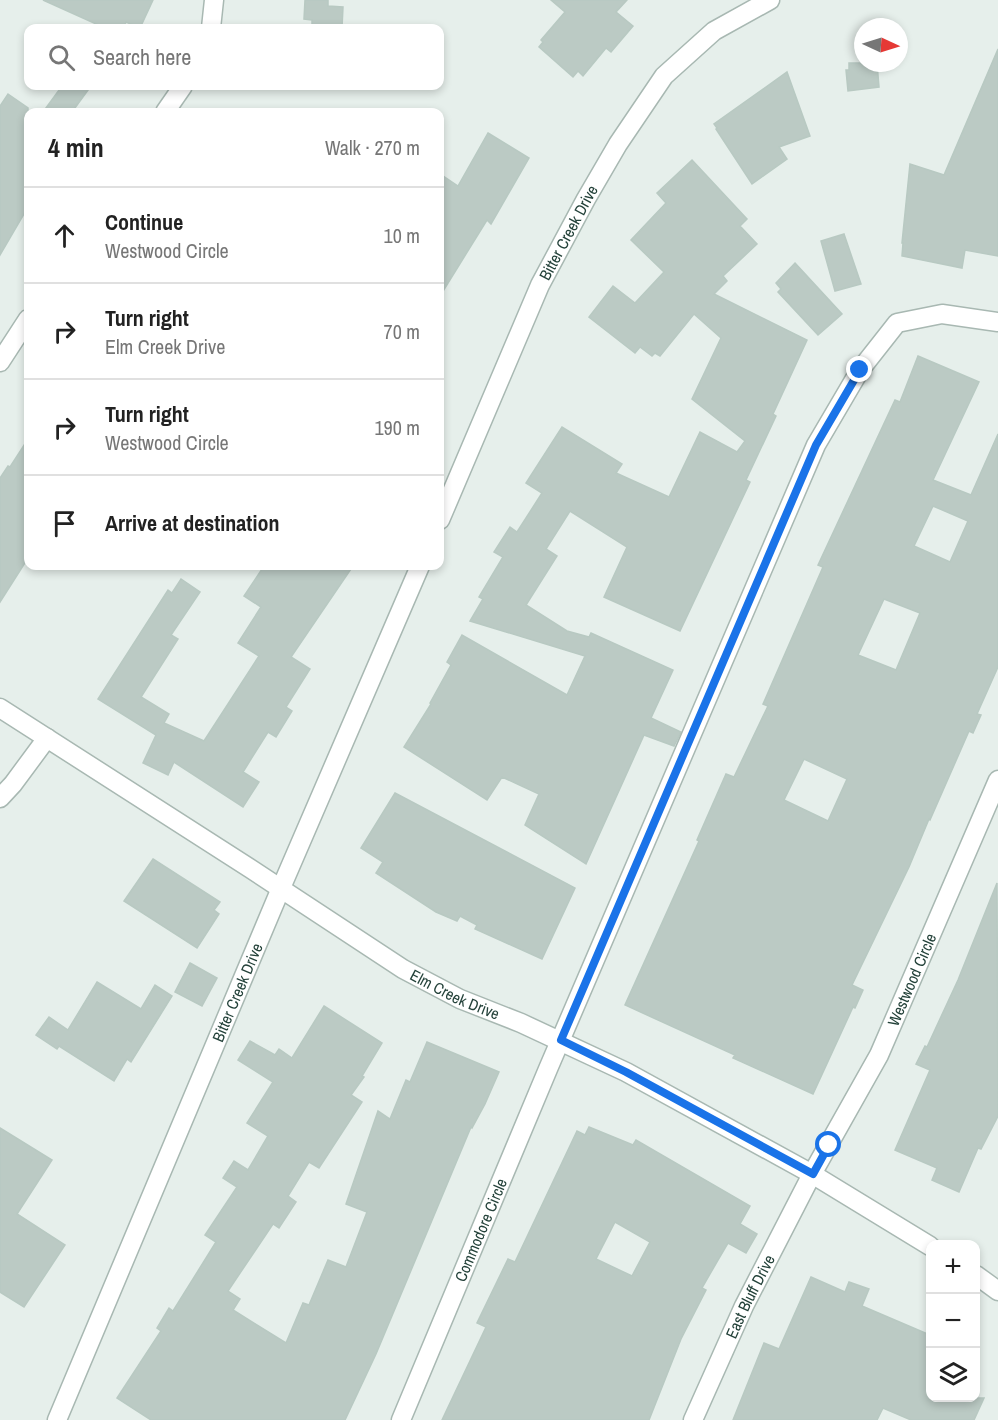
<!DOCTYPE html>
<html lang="en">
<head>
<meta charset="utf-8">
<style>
  body { margin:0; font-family:"Archivo Narrow",sans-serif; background:#f2f2f2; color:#222 }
  .controls { position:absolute; right:18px; bottom:18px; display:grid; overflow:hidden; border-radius:12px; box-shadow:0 3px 9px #0003 }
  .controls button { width:54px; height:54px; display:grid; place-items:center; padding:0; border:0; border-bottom:2px solid #e0e0e0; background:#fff; color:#222; font:30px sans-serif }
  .compass { position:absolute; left:854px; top:18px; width:54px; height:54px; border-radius:50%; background:#fff; box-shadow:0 3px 9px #0003; rotate:94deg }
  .stop { position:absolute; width:18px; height:18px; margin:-14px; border:4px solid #1a73e8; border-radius:50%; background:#fff }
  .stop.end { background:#1a73e8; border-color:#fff; box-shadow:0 2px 6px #0008 }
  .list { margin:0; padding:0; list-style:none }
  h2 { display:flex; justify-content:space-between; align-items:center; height:78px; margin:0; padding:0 24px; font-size:26px }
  h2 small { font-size:20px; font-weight:400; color:#767676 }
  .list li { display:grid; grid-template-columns:39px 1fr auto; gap:18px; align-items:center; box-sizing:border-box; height:96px; padding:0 24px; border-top:2px solid #e0e0e0 }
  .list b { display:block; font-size:22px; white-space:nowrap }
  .list p { margin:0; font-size:20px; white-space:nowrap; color:#767676 }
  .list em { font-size:20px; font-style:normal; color:#767676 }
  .icon { flex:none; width:33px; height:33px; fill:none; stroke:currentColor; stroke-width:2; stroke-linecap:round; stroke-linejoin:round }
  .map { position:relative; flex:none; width:998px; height:1420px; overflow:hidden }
  .search { position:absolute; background:#fff; box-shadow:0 3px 9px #0003; left:24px; top:24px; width:420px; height:66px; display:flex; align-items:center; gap:15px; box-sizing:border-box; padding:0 21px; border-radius:12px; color:#767676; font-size:22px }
  .panel { position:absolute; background:#fff; box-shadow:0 3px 9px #0003; left:24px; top:108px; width:420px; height:462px; border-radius:12px }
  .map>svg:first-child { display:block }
  .building { fill:#bbcac4; stroke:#b8c9c2; stroke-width:1.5; fill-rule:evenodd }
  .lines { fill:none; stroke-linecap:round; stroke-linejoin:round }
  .minor-casing { stroke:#a8b8b2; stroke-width:21 }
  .minor { stroke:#fff; stroke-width:18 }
  .route { stroke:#1a73e8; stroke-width:8 }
  .labels { text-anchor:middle; stroke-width:6; stroke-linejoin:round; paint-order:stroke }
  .street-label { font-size:16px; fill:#24423a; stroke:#f7fbf9 }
</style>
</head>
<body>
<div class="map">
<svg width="998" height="1420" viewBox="0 0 998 1420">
  <rect width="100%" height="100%" fill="#e6efeb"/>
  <g class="building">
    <polygon points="43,0 153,0 140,28 126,22 123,28 105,28"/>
    <polygon points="305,0 328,0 328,6 343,7 342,28 312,28 312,20 304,19"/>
    <polygon points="551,0 627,0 616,12 633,26 611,52 606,48 583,76 578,71 573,77 539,47 543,42 541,40 565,12"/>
    <polygon points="998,49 998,256 965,250 962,268 902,256 903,243 902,243 910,164 944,175"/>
    <polygon points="849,63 877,63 879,87 848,91 846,70 849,70"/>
    <polygon points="787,72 810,136 779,147 787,159 752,184 716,129 717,128 714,124"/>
    <polygon points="62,86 91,86 72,112 43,112"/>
    <polygon points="8,94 28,108 28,207 0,255 0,106"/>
    <polygon points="488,133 529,158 491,224 487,220 440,296 440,174 458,186"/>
    <polygon points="692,160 747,219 740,226 757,244 723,276 727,281 714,294 807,340 773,414 776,416 746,480 750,482 680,631 604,597 627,547 570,511 546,549 557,556 526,605 567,631 589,637 591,633 673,670 651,718 681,732 674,746 644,735 586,864 525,825 539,794 502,777 487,800 404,747 431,704 430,703 451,665 447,662 462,635 567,695 585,656 470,621 483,599 479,597 503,557 494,552 510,527 517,532 542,493 526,483 562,427 622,464 616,473 669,497 700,432 737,452 745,441 692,399 721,338 694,314 660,356 655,353 652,356 640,347 635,353 589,317 613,286 635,303 664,272 631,240 666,203 657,193"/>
    <polygon points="844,234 861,284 835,291 821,241"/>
    <polygon points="795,263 842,314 818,335 778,292 781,289 776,283"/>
    <path d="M 918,356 L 979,382 L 933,480 L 971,495 L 998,434 L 998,667 L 977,714 L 981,715 L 973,733 L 969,731 L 930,820 L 929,819 L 909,867 L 852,985 L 863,990 L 855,1008 L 853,1007 L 813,1094 L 733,1058 L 735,1055 L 625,1005 L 699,841 L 697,840 L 726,774 L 734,777 L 768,706 L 763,704 L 823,567 L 818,565 L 895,400 L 900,402 ZM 933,506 L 968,521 L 950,562 L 914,546 ZM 884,599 L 920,613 L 896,670 L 858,655 ZM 804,759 L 847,779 L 828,821 L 784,800 Z"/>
    <polygon points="28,439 28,558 0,602 0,478 8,466 10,467"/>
    <polygon points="264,566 353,566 291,657 310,669 286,707 292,711 276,737 268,732 243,772 259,782 243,807 174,762 168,775 143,763 156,735 98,699 168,590 172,593 181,579 200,592 171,635 178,639 141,697 169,714 164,723 204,741 259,656 238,643 261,607 244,596"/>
    <polygon points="395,793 575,888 542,959 475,929 477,925 460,916 457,921 436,912 376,873 383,862 361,848"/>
    <polygon points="153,859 220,902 214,910 219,914 197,948 124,901"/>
    <polygon points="997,883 998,1116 981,1149 978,1148 959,1192 932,1180 937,1168 895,1150 930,1070 916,1064 925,1046 927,1047 958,980"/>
    <polygon points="190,963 217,978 202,1006 175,992"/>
    <polygon points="97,982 141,1009 155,985 172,996 131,1062 127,1059 114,1081 59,1046 57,1049 36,1035 49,1017 68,1030"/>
    <polygon points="324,1006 382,1043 362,1076 364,1077 351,1095 362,1102 319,1168 309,1162 288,1196 296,1202 279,1228 273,1224 228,1291 240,1299 233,1310 286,1343 303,1303 309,1305 328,1260 346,1267 367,1212 346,1204 378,1111 390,1119 406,1080 410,1082 427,1042 499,1072 485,1104 472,1128 471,1127 376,1354 345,1420 151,1420 117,1398 161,1331 157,1328 169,1308 173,1311 216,1242 205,1235 237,1187 223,1178 234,1161 248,1170 268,1136 247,1123 273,1082 238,1060 250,1041 275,1055 279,1049 292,1058"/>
    <path d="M 589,1127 L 633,1145 L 636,1140 L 750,1206 L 740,1224 L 757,1234 L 746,1253 L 728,1243 L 718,1260 L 702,1288 L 706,1290 L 681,1339 L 649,1420 L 442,1420 L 486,1327 L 477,1323 L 508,1259 L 515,1262 L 577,1131 L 585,1135 ZM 615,1222 L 650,1242 L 632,1276 L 596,1259 Z"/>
    <polygon points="0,1128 52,1160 17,1214 65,1245 24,1307 0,1292"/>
    <polygon points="811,1277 845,1292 849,1282 869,1289 862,1306 930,1335 930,1398 984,1398 974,1420 911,1420 883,1408 877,1420 733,1420 764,1343 779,1349"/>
  </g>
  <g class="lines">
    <defs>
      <g id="minor">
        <polyline points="211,28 214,0"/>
        <polyline points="165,112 183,86"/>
        <polyline points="0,362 28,319"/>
        <path id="s1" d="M 440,520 L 540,285 L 586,199 L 618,144 L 664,76 L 714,31 L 770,0"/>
        <path id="s2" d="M 0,708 L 251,869 L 403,969 L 460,999 L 521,1023 L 626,1072 L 812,1174 L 930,1246"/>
        <polyline points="0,798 13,784 47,738"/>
        <polyline points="976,1275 998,1291"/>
        <path id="s3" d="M 57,1420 L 281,888 L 420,566"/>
        <path id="s4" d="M 401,1420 L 548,1069 L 816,445 L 860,370 L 897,323 L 942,314 L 998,322"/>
        <path id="s5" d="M 693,1420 L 744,1306 L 812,1174 L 879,1055 L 998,780"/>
      </g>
    </defs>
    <use href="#minor" class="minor-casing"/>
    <use href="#minor" class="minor"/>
  </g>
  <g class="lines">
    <polyline class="route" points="829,1145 813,1174 626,1072 561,1040 816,445 860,370"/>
  </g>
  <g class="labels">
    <g class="street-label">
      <text dy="6" stroke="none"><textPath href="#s1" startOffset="315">Bitter Creek Drive</textPath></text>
      <text dy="6" stroke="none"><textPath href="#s5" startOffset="492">Westwood Circle</textPath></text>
      <text dy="6" stroke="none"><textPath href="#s3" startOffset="464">Bitter Creek Drive</textPath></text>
      <text dy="6" stroke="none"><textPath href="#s2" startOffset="538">Elm Creek Drive</textPath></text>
      <text dy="6" stroke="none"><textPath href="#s4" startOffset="206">Commodore Circle</textPath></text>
      <text dy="6" stroke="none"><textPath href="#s5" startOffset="136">East Bluff Drive</textPath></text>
    </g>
  </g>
</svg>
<div class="controls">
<button>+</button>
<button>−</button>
<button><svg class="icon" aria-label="layers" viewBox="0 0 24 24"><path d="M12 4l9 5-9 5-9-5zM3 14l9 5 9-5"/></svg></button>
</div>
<svg class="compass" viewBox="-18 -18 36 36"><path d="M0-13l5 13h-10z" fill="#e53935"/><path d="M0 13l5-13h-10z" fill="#767676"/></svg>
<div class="stop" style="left:829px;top:1145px"></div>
<div class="stop end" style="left:860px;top:370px"></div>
<div class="search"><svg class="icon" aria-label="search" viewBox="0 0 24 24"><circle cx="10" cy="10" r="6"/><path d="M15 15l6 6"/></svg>Search here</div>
<section class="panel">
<h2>4 min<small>Walk · 270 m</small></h2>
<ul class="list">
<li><svg class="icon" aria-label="ahead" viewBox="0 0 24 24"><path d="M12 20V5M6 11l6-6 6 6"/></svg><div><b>Continue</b><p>Westwood Circle</p></div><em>10 m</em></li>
<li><svg class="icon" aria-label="right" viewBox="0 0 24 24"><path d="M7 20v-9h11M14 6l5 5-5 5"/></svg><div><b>Turn right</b><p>Elm Creek Drive</p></div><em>70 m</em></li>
<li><svg class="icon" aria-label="right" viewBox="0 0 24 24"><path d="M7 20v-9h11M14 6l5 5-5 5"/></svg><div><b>Turn right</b><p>Westwood Circle</p></div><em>190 m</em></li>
<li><svg class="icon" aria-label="arrive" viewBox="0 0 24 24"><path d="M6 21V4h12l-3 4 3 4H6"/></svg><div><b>Arrive at destination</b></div></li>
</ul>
</section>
</div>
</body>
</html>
